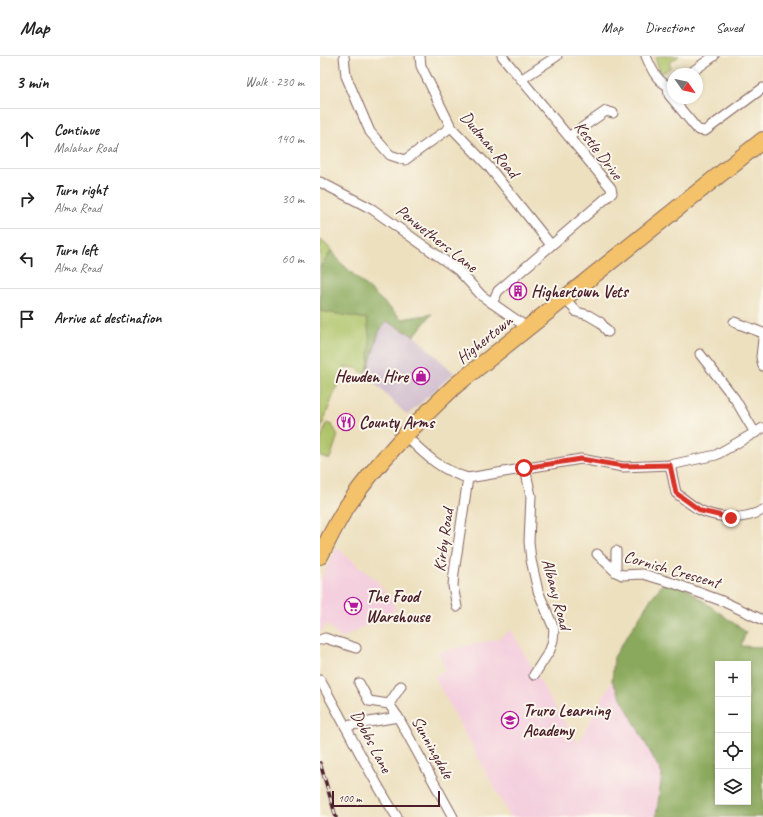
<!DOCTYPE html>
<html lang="en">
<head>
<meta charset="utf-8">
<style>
  body { margin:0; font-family:Caveat,sans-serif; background:#f6f6f6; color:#222 }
  .controls { position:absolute; right:12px; bottom:12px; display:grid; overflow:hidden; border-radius:0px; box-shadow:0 2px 6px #0003 }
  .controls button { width:36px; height:36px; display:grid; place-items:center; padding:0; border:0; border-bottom:1px solid #e0e0e0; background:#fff; color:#222; font:20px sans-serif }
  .compass { position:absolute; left:347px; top:12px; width:36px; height:36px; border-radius:50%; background:#fff; box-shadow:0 2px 6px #0003; rotate:124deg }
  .scale { position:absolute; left:12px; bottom:10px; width:108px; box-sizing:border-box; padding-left:4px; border:2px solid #4a1f2b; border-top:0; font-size:11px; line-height:14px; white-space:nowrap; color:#4a1f2b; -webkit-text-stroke:3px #fbf7ec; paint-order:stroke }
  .stop { position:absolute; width:12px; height:12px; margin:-9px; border:3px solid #d93025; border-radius:50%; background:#fff }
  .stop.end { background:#d93025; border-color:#fff; box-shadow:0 1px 4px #0008 }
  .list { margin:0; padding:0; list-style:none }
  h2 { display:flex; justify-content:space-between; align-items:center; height:52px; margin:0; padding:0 16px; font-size:17px }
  h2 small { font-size:13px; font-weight:400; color:#767676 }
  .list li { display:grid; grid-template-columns:26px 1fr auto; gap:12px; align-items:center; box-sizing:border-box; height:60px; padding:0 16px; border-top:1px solid #e0e0e0 }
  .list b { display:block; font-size:15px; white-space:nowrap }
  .list p { margin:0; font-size:13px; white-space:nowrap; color:#767676 }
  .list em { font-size:13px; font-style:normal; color:#767676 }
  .icon { flex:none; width:22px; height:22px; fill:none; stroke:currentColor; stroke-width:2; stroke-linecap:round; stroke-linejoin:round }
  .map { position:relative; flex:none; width:443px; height:761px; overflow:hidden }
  header { display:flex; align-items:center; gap:24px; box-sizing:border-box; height:56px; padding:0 20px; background:#fff; border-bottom:1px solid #e0e0e0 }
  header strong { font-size:19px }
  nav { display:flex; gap:22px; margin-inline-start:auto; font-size:14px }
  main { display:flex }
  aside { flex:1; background:#fff }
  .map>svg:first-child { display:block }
  .built { fill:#f4cfde }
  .industrial { fill:#d0bdce }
  .green { fill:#adc368; stroke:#7c714a }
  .forest { fill:#8aa95c; stroke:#6a6444; fill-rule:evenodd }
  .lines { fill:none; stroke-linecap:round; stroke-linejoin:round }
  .street-casing { stroke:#83635f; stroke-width:11 }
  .highway-casing { stroke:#83635f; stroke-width:18 }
  .street { stroke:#fff; stroke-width:9 }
  .highway { stroke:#f3c26a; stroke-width:16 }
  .rail-casing { stroke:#4a1f2b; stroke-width:3.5 }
  .rail { stroke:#fbf7ec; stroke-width:2; stroke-dasharray:6; stroke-linecap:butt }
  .route { stroke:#d93025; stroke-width:5 }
  .labels { text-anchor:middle; stroke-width:4; stroke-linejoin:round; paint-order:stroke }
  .street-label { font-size:17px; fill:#4a1f2b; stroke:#fbf7ec }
  .poi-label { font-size:17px; font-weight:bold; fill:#4a1f2b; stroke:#fbf7ec; text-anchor:start }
</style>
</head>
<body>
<header>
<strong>Map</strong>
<nav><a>Map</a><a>Directions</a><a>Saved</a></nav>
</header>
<main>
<aside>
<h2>3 min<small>Walk · 230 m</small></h2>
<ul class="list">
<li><svg class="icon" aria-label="ahead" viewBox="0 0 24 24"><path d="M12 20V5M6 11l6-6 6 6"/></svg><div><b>Continue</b><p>Malabar Road</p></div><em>140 m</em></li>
<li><svg class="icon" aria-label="right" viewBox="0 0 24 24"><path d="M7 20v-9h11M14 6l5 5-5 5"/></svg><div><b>Turn right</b><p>Alma Road</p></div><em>30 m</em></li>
<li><svg class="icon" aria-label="left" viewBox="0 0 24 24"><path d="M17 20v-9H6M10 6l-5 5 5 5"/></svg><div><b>Turn left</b><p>Alma Road</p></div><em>60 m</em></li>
<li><svg class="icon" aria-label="arrive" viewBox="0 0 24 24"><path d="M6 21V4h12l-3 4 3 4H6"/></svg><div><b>Arrive at destination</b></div></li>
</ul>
</aside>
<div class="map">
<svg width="443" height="761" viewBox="0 0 443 761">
  <rect width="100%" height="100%" fill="#fbf7ec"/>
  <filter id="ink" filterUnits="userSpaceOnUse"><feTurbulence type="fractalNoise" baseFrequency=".025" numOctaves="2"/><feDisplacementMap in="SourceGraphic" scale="8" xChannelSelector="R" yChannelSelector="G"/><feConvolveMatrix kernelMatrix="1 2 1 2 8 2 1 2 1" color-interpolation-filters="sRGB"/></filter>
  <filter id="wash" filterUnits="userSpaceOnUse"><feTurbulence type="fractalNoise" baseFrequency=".012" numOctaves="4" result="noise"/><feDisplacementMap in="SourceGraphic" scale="16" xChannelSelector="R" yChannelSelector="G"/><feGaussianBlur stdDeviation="0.9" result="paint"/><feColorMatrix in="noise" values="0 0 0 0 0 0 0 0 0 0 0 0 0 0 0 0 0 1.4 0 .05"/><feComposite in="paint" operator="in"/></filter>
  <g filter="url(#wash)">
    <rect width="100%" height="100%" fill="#ede0bf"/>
    <g class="built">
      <polygon points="17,492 57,525 77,553 21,583 7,568 0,576 0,524"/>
      <polygon points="191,574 229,641 258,687 292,625 342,718 336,761 190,761 114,620 126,614 118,596 178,583"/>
    </g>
    <polygon class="industrial" points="66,265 94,280 134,317 87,359 45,318 59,276"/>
    <g class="green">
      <polygon points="340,0 359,0 349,7 351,11 341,18 335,2"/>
      <polygon points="0,183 12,194 0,212"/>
      <path d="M 0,255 L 47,263 C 49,279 54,303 45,318 L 36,312 L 24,311 L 0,375 Z"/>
      <polygon points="7,367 12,369 18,379 10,403 0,400 0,385"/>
    </g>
    <g class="forest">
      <polygon points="12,194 19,205 82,263 112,258 94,280 66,265 59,276 48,313 50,288 47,263 0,255 0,212"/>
      <path d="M 349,520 L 426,576 L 421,590 L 443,591 L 443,761 L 336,761 L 342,718 L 292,625 L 294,601 L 332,541 ZM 398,608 L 428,608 L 428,746 L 398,746 Z"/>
    </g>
  </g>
  <g filter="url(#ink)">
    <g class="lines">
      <defs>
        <g id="street">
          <polyline points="24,0 26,20 50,76 70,99 85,104 131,71"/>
          <polyline points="100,0 101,10 131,71 169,111 231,189"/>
          <path d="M 326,0 C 331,12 336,24 348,30 L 353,29"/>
          <polyline points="369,18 394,0"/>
          <polyline points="202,23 237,0"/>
          <polyline points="348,30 349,39 378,74 385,75 443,32"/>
          <polyline points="250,80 286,55 293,57"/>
          <polyline points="0,126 52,153 138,214 162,240 208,272"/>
          <polyline points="245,243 257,256 268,259 280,266 288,276"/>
          <polyline points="172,247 178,235 292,137 291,132 182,0"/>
          <polyline points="414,266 443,277"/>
          <polyline points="443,283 441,301 443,310"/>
          <polyline points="380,298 415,343 435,377"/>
          <path d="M 86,380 C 105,399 122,415 148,422 L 261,403 L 303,411 L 350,409 L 396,399 L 443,372"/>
          <path d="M 350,409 L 356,437 C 364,443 373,451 382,455 C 401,463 425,464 443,454"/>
          <polyline points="205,412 211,440 209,486 211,504 218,535 234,573 233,584 230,594 214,619"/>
          <polyline points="277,498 296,516 302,519 323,518 353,527 402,545 443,564"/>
          <polyline points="296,516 296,495"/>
          <polyline points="137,551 133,530 134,517 148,422"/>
          <polyline points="0,584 5,582 36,592"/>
          <path d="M 0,624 C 26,669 48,717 77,761"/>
          <polyline points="39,627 49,645 69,648 78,661"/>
          <polyline points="69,648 81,630"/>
          <polyline points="26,670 78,661 133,761"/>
        </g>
        <path id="highway" d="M 0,500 C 9,483 17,465 28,449 C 58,405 97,366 136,329 L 443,84"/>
      </defs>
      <use href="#street" class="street-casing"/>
      <use href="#highway" class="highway-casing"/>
      <use href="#street" class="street"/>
      <use href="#highway" class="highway"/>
      <defs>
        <polyline id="rail" points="0,707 16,761"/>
      </defs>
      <use href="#rail" class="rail-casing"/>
      <use href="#rail" class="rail"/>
    </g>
  </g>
  <g class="lines" filter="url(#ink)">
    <polyline class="route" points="204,412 261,403 303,410 350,409 356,437 381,455 411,462"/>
  </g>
  <defs>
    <symbol id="building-ring" viewBox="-11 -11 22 22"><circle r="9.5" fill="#fbf7ec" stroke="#b5179e" stroke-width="1.5"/><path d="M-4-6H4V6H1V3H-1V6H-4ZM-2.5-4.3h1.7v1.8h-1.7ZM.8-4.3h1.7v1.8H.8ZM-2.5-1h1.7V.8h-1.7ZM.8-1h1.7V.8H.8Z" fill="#b5179e"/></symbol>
    <symbol id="shop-ring" viewBox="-11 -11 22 22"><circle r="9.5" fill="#fbf7ec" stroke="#b5179e" stroke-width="1.5"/><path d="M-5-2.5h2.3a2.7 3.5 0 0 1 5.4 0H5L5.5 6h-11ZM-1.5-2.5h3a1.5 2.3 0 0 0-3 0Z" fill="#b5179e"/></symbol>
    <symbol id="restaurant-ring" viewBox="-11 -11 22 22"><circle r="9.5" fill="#fbf7ec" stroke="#b5179e" stroke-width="1.5"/><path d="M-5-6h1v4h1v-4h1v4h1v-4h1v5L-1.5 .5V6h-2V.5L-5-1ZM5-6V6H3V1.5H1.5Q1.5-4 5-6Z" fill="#b5179e"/></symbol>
    <symbol id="supermarket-ring" viewBox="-11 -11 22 22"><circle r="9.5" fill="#fbf7ec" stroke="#b5179e" stroke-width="1.5"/><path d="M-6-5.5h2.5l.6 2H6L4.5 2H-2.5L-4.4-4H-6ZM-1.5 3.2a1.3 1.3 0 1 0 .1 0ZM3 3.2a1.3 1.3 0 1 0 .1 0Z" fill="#b5179e"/></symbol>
    <symbol id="school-ring" viewBox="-11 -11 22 22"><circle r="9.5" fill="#fbf7ec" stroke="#b5179e" stroke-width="1.5"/><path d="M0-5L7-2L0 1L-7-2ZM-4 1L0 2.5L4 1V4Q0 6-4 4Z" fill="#b5179e"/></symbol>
  </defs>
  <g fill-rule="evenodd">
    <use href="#building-ring" x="188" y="225" width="20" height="20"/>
    <use href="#shop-ring" x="91" y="310" width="20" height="20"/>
    <use href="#restaurant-ring" x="16" y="356" width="20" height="20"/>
    <use href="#supermarket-ring" x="23" y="540" width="20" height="20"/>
    <use href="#school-ring" x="180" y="654" width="20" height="20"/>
  </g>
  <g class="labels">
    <g class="street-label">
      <text transform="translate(170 88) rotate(50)" y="6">Dudman Road</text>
      <text transform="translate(279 94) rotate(53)" y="6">Kestle Drive</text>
      <text transform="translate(117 182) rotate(38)" y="6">Penwethers Lane</text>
      <text transform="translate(164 283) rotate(-39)" y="6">Highertown</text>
      <text transform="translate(123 484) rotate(-82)" y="6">Kirby Road</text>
      <text transform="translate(352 513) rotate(16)" y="6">Cornish Crescent</text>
      <text transform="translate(237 538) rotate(75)" y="6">Albany Road</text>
      <text transform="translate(52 685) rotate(62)" y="6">Dobbs Lane</text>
      <text transform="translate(113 691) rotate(61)" y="6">Sunningdale</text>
    </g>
    <g class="poi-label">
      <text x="211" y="241">Highertown Vets</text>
      <text x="88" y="326" text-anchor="end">Hewden Hire</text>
      <text x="39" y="372">County Arms</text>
      <text x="46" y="546">The Food<tspan x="46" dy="20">Warehouse</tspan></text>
      <text x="203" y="660">Truro Learning<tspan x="203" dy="20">Academy</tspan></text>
    </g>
  </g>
</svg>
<div class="controls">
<button>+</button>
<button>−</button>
<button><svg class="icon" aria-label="locate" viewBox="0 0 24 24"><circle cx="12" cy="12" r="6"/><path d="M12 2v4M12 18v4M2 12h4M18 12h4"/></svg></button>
<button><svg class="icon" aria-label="layers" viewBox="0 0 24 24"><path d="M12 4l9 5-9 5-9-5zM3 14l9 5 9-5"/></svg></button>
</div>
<svg class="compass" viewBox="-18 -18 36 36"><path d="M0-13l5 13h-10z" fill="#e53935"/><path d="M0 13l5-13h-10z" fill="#767676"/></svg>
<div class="scale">100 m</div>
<div class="stop" style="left:204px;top:412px"></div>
<div class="stop end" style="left:411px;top:462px"></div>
</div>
</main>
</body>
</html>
